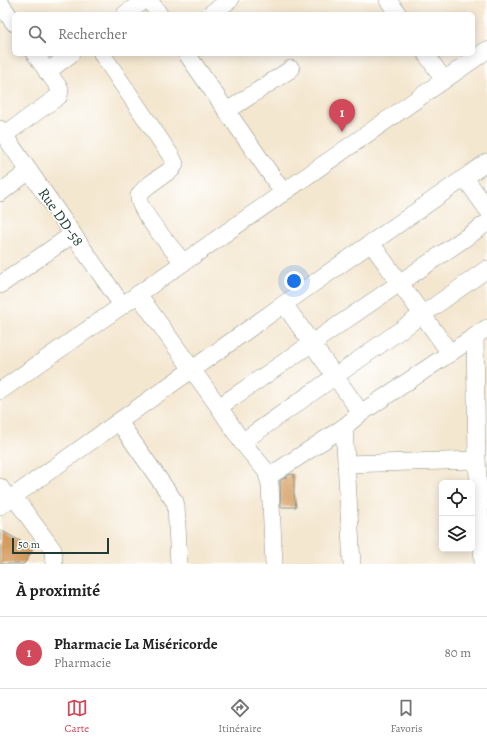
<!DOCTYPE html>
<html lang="fr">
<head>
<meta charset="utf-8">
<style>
  body { margin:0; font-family:Alegreya,serif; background:#f6f6f6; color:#222 }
  .controls { position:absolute; right:12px; bottom:12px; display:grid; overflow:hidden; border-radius:6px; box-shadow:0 2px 10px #0003 }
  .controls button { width:36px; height:36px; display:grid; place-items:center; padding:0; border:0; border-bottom:1px solid #e0e0e0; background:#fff; color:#222; font:20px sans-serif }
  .scale { position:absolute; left:12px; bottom:10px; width:97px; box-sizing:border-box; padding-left:4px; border:2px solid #1f3d34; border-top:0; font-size:11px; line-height:14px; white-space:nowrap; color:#1f3d34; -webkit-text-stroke:3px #fff; paint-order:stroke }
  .you { position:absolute; left:294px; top:281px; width:14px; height:14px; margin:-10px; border:3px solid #fff; border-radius:50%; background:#1a73e8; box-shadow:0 0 0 6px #1a73e833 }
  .badge { display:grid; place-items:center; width:26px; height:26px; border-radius:50%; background:#d1495b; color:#fff; font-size:13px; font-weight:700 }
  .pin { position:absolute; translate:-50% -33px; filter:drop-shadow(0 1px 2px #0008) }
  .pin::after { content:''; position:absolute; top:21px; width:14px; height:12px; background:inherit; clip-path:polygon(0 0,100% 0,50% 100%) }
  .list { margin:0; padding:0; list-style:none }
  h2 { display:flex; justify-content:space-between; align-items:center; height:52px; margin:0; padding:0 16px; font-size:17px }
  h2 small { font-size:13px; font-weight:400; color:#767676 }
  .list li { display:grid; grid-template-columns:26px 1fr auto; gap:12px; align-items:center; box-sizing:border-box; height:72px; padding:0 16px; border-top:1px solid #e0e0e0 }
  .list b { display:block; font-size:15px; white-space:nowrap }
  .list p { margin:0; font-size:13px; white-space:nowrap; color:#767676 }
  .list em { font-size:13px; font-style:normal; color:#767676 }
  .icon { flex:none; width:22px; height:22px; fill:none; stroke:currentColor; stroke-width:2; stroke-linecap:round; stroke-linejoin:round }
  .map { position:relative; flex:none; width:487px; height:564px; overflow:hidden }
  .search { position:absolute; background:#fff; box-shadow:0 2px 10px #0003; left:12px; right:12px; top:12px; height:44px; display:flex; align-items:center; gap:10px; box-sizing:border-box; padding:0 14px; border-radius:6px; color:#767676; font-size:15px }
  .sheet { height:124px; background:#fff }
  nav { display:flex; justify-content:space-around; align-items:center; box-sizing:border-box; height:56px; border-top:1px solid #e0e0e0; background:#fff; font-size:11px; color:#767676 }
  nav a { display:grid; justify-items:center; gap:2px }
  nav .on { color:#d1495b }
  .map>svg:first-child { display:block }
  .building { fill:#d49c5f }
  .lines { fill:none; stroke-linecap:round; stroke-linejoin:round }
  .minor-casing { stroke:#8a9282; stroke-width:18 }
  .minor { stroke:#fff; stroke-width:17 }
  .labels { text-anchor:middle; stroke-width:3; stroke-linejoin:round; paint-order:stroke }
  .street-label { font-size:15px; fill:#1f3d34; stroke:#fff }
</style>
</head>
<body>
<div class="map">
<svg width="487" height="564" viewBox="0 0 487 564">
  <rect width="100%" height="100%" fill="#fff"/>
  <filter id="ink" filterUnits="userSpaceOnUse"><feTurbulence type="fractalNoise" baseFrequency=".025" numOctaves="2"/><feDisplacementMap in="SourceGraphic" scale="8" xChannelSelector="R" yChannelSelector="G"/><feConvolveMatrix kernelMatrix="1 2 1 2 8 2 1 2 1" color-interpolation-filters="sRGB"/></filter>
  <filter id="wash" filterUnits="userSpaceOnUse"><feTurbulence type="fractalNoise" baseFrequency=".012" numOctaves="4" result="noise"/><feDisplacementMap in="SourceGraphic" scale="16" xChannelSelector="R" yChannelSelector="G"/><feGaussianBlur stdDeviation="0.9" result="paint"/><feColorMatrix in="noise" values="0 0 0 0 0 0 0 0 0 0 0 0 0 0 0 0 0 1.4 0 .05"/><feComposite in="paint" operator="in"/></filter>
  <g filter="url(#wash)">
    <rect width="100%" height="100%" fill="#f4e7d0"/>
    <g id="blocks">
      <g class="building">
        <polygon points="294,474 294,494 296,507 281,507 280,481 289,475"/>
        <polygon points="0,530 33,548 24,564 0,564"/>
      </g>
    </g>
  </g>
  <g filter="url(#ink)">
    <use href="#blocks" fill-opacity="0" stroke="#8a9282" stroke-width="1"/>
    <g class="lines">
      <defs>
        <g id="minor">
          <polyline points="149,0 159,14"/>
          <polyline points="388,0 398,14"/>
          <polyline points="0,3 14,23"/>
          <polyline points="125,14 145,0"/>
          <polyline points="210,14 230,0"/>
          <path d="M 102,54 L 171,156 L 175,164 L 172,169 C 165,174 141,189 139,196 C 136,208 175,252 183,262"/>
          <polyline points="187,54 283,192"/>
          <polyline points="426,54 444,80"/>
          <polyline points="47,72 71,54"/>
          <polyline points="227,111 291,69"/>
          <polyline points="0,129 122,305"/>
          <polyline points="4,135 59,96 60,89 35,54"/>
          <polyline points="465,178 487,209"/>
          <polyline points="0,193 29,171"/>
          <polyline points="371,243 450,353"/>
          <polyline points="0,285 73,234"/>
          <polyline points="138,294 219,407 242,442 266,471 270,484 274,564"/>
          <polyline points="284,304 361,413"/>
          <polyline points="475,337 477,460 483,564"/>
          <polyline points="0,391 487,50"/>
          <polyline points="219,407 487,223"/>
          <polyline points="119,422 175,502 176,506 179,564"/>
          <polyline points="344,427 352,564"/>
          <path d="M 242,442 C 324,385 405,326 487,269"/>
          <polyline points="346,464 477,460"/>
          <polyline points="268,477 344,427 361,413 487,328"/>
          <polyline points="0,487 9,500"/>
          <polyline points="14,497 53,550 54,564"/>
          <polyline points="0,506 284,304 487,162"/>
        </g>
      </defs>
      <use href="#minor" class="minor-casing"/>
      <use href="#minor" class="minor"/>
    </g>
  </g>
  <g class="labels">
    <g class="street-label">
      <text transform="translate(61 217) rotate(55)" y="5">Rue DD-58</text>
    </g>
  </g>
</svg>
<div class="controls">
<button><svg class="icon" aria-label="locate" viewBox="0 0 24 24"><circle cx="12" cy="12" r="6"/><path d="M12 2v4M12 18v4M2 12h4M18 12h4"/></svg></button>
<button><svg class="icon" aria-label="layers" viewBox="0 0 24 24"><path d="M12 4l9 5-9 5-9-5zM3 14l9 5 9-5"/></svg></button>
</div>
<div class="scale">50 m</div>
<div class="you"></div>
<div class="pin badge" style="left:342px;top:132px">1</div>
<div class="search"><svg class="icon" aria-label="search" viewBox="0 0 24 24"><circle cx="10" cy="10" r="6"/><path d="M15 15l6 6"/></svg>Rechercher</div>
</div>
<section class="sheet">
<h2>À proximité<small></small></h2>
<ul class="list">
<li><span class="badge">1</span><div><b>Pharmacie La Miséricorde</b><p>Pharmacie</p></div><em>80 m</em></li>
</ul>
</section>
<nav>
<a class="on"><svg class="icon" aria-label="map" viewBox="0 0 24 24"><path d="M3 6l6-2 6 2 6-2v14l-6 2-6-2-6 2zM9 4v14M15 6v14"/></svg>Carte</a>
<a><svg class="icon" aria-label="directions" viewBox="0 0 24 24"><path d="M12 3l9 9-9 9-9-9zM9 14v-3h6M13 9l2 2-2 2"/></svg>Itinéraire</a>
<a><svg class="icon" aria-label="saved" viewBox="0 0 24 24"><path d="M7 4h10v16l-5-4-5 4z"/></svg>Favoris</a>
</nav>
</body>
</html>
